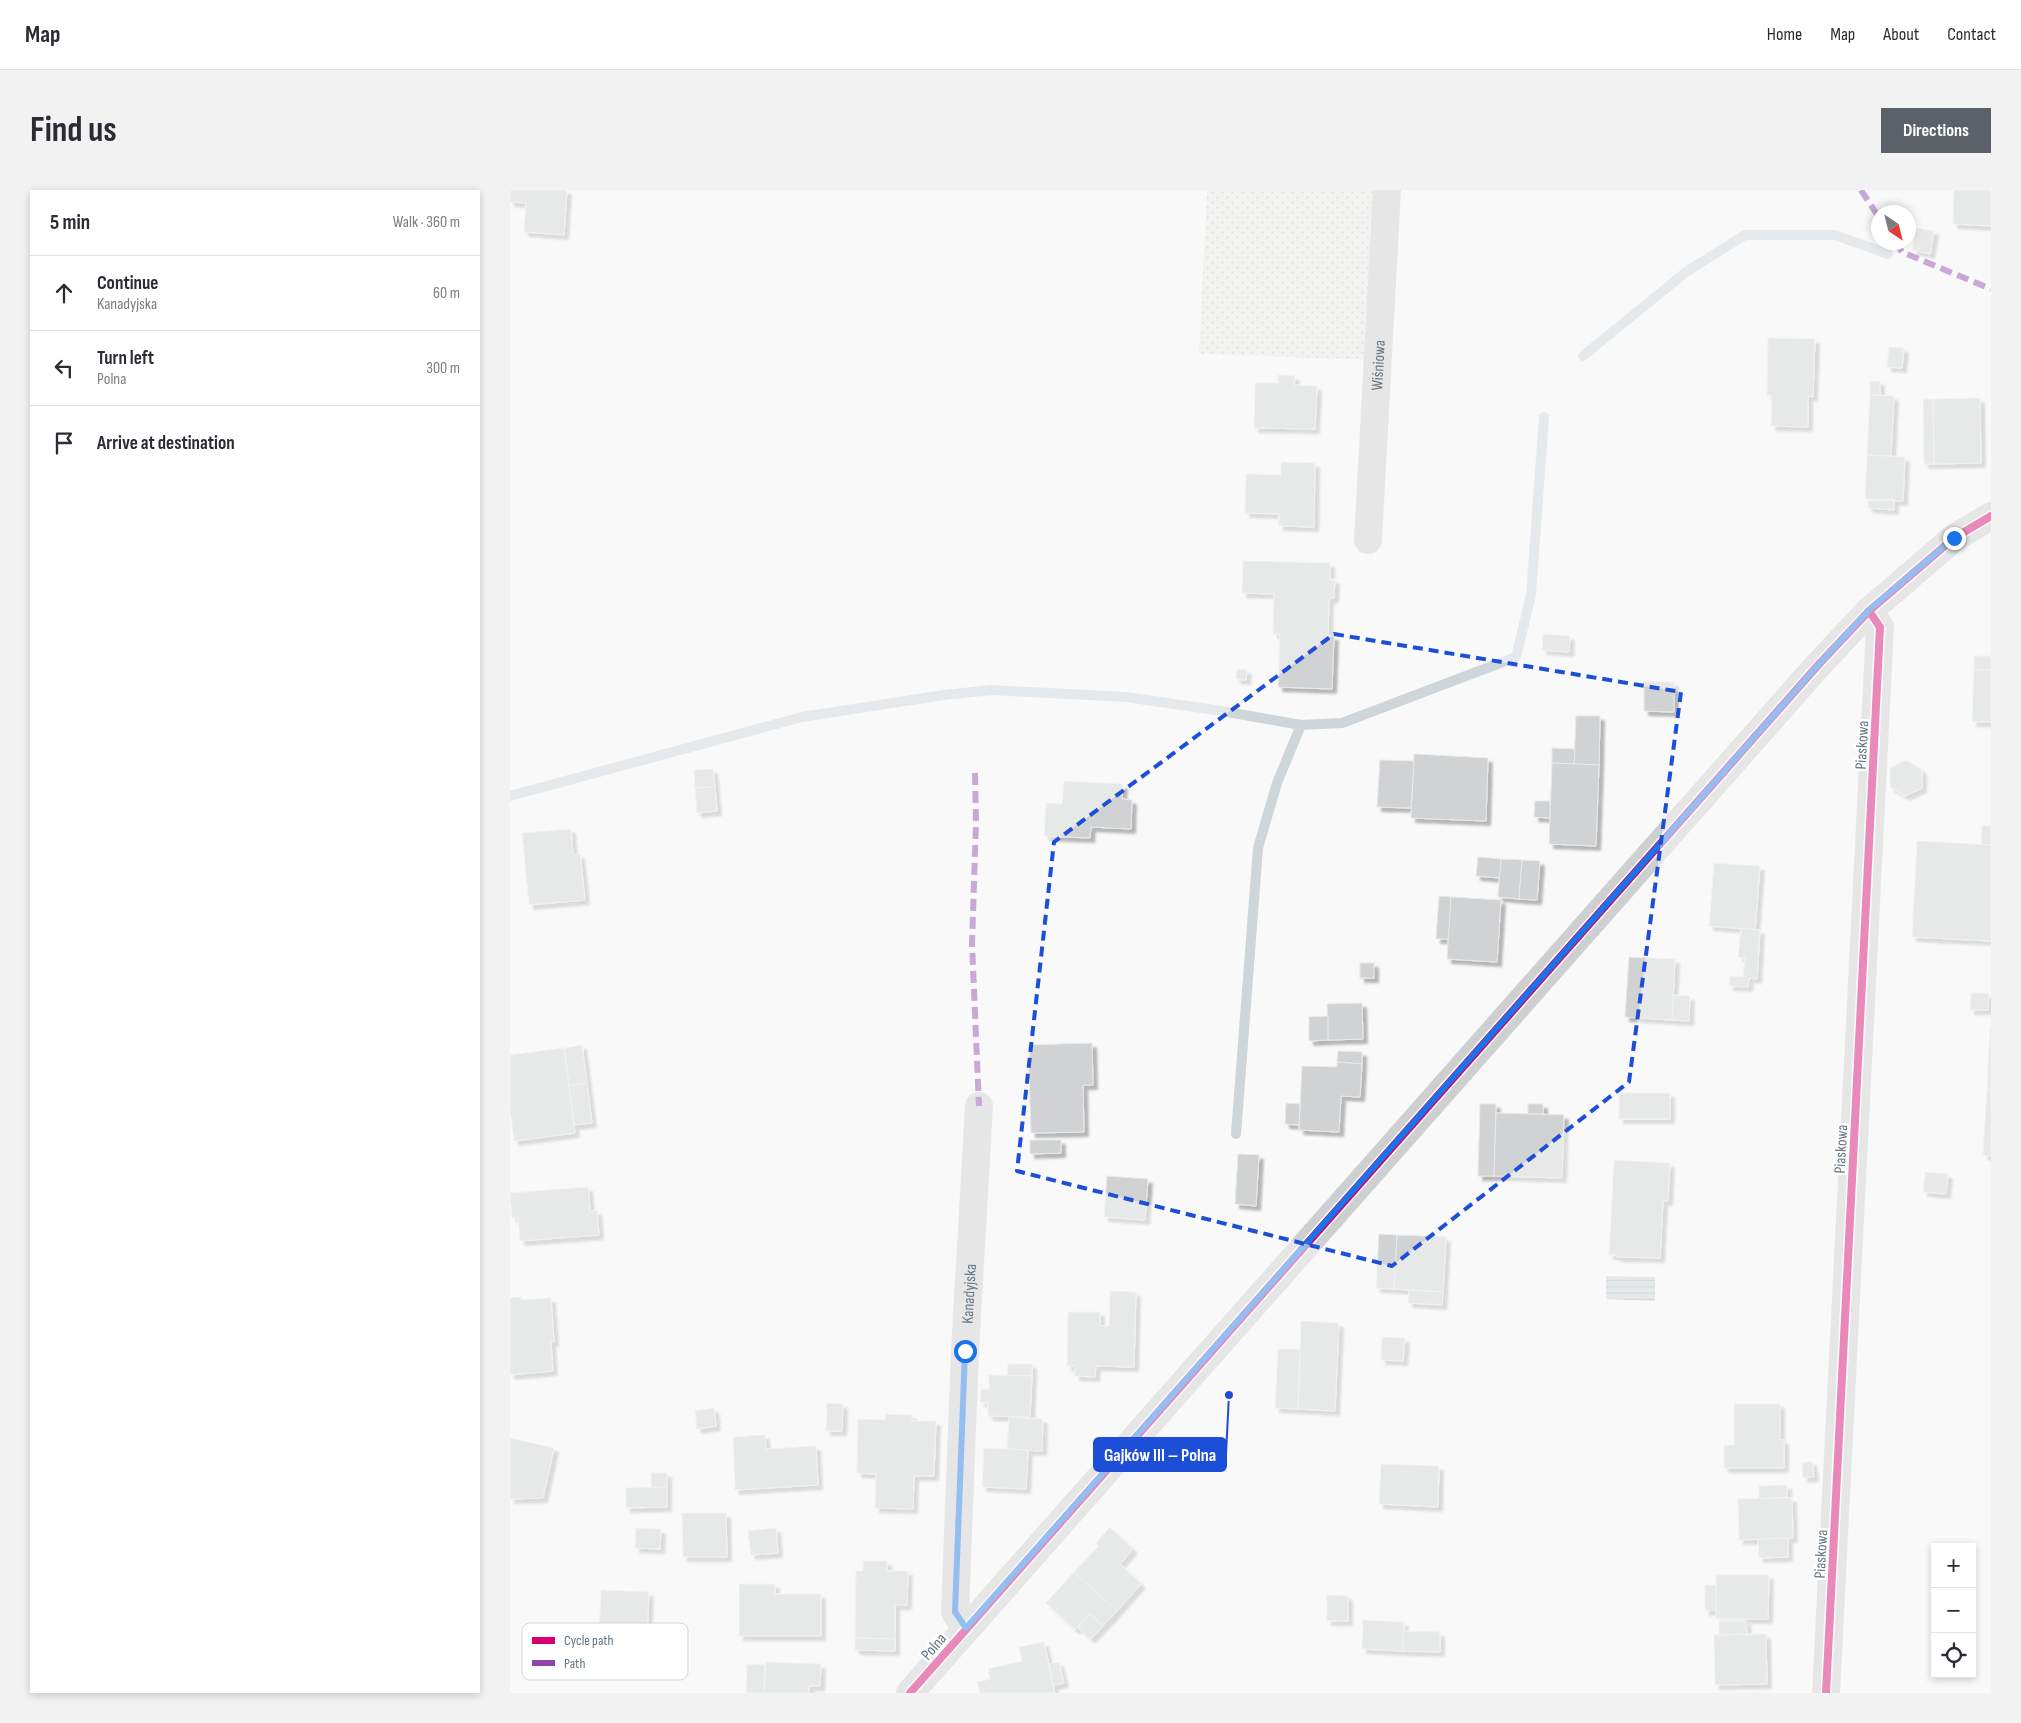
<!DOCTYPE html>
<html lang="en">
<head>
<meta charset="utf-8">
<style>
  body { margin:0; font-family:"Sofia Sans Condensed",sans-serif; background:#f2f2f3; color:#2b2b33 }
  .controls { position:absolute; right:15px; bottom:15px; display:grid; overflow:hidden; border-radius:0px; box-shadow:0 2px 8px #0003 }
  .controls button { width:45px; height:45px; display:grid; place-items:center; padding:0; border:0; border-bottom:1px solid #e1e1e2; background:#fff; color:#2b2b33; font:25px sans-serif }
  .compass { position:absolute; left:1361px; top:15px; width:45px; height:45px; border-radius:50%; background:#fff; box-shadow:0 2px 8px #0003; rotate:145deg }
  .stop { position:absolute; width:15px; height:15px; margin:-11px; border:4px solid #1a73e8; border-radius:50%; background:#fff }
  .stop.end { background:#1a73e8; border-color:#fff; box-shadow:0 1px 5px #0008 }
  .list { margin:0; padding:0; list-style:none }
  h2 { display:flex; justify-content:space-between; align-items:center; height:65px; margin:0; padding:0 20px; font-size:21px }
  h2 small { font-size:16px; font-weight:400; color:#7c7c81 }
  .list li { display:grid; grid-template-columns:32px 1fr auto; gap:15px; align-items:center; box-sizing:border-box; height:75px; padding:0 20px; border-top:1px solid #e1e1e2 }
  .list b { display:block; font-size:19px; white-space:nowrap }
  .list p { margin:0; font-size:16px; white-space:nowrap; color:#7c7c81 }
  .list em { font-size:16px; font-style:normal; color:#7c7c81 }
  .icon { flex:none; width:28px; height:28px; fill:none; stroke:currentColor; stroke-width:2; stroke-linecap:round; stroke-linejoin:round }
  .map { position:relative; flex:none; width:1481px; height:1503px; overflow:hidden; border-radius:0px }
  header { display:flex; align-items:center; gap:30px; box-sizing:border-box; height:70px; padding:0 25px; background:#fff; border-bottom:1px solid #e1e1e2 }
  header strong { font-size:24px }
  nav { display:flex; gap:28px; margin-inline-start:auto; font-size:18px }
  .intro { display:flex; align-items:center; justify-content:space-between; box-sizing:border-box; height:120px; padding:0 30px }
  h1 { margin:0; font-size:35px }
  .button { padding:12px 22px; border-radius:0px; background:#5c6169; color:#fff; font-size:18px; font-weight:700 }
  main { display:flex; gap:30px; padding:0 30px }
  aside { flex:1; background:#fff; border-radius:0px; box-shadow:0 2px 8px #0003 }
  .map>svg:first-child { display:block }
  .grass { fill:url(#grass-dots) }
  .water { fill:url(#water-rules) }
  .lines { fill:none; stroke-linecap:round; stroke-linejoin:round }
  .stream { stroke:#ced6d9; stroke-width:10 }
  .building { fill:#d0d2d3; stroke:#e8e8e8; filter:url(#shadow) }
  .minor { stroke:#cecfd0; stroke-width:28 }
  .tertiary { stroke:#cecfd0; stroke-width:28 }
  .quiet { stroke:#8e44ad; stroke-width:6; stroke-dasharray:12 6; stroke-linecap:butt }
  .cycleway-casing { stroke:#fff; stroke-width:11 }
  .cycleway { stroke:#d6006c; stroke-width:8 }
  .route { stroke:#1a73e8; stroke-width:6 }
  .marked { fill:none; stroke:#1d4ed8; stroke-width:4; stroke-dasharray:10 6; stroke-linejoin:round }
  .labels { text-anchor:middle; stroke-width:5; stroke-linejoin:round; paint-order:stroke }
  .street-label { font-size:16px; fill:#657683; stroke:#fff }
  .key { fill:#fff; stroke:#d1d6da; stroke-width:1 }
  .key-label { font-size:14px; fill:#657683 }
  .leader { fill:none; stroke:#1d4ed8; stroke-width:2 }
  .callout-dot { fill:#1d4ed8; stroke:#fff; stroke-width:2 }
  .callout { fill:#1d4ed8; stroke:#1d4ed8; stroke-width:2 }
  .callout-label { font-size:18px; text-anchor:middle; font-weight:bold; fill:#fff }
</style>
</head>
<body>
<header>
<strong>Map</strong>
<nav><a>Home</a><a>Map</a><a>About</a><a>Contact</a></nav>
</header>
<div class="intro"><h1>Find us</h1><a class="button">Directions</a></div>
<main>
<aside>
<h2>5 min<small>Walk · 360 m</small></h2>
<ul class="list">
<li><svg class="icon" aria-label="ahead" viewBox="0 0 24 24"><path d="M12 20V5M6 11l6-6 6 6"/></svg><div><b>Continue</b><p>Kanadyjska</p></div><em>60 m</em></li>
<li><svg class="icon" aria-label="left" viewBox="0 0 24 24"><path d="M17 20v-9H6M10 6l-5 5 5 5"/></svg><div><b>Turn left</b><p>Polna</p></div><em>300 m</em></li>
<li><svg class="icon" aria-label="arrive" viewBox="0 0 24 24"><path d="M6 21V4h12l-3 4 3 4H6"/></svg><div><b>Arrive at destination</b></div></li>
</ul>
</aside>
<div class="map">
<svg width="1481" height="1503" viewBox="0 0 1481 1503">
  <defs>
    <pattern id="grass-dots" width="8" height="8" patternUnits="userSpaceOnUse" patternTransform="scale(1.25)"><rect width="8" height="8" fill="#e8ebe6"/><path d="M2 2h.1M6 6h.1" fill="none" stroke="#c0c3c0" stroke-width="1.8" stroke-linecap="round"/></pattern>
    <pattern id="water-rules" width="6" height="5" patternUnits="userSpaceOnUse" patternTransform="scale(1.25)"><rect width="6" height="5" fill="#ced6d9"/><path d="M0 2.5h6" fill="none" stroke="#abb2b5"/></pattern>
    <filter id="shadow"><feDropShadow dx="4.5" dy="4.5" stdDeviation="1" flood-color="#0004"/></filter>
  </defs>
  <rect width="100%" height="100%" fill="#f9f9f9"/>
  <polygon class="grass" points="697,0 863,0 858,170 689,164"/>
  <polygon class="water" points="1096,1086 1145,1087 1145,1111 1096,1109"/>
  <g class="lines">
    <g class="stream">
      <polyline points="1073,166 1176,82 1235,45 1325,45 1378,64"/>
      <polyline points="0,606 292,527 434,505 481,500 616,507 712,521 791,535 832,533 1006,467 1021,405 1034,227"/>
      <polyline points="726,944 748,658 767,593 791,535"/>
    </g>
  </g>
  <g class="building">
    <polygon points="0,0 57,0 54,45 14,42 16,13 0,12"/>
    <polygon points="1444,0 1481,0 1481,36 1443,34"/>
    <polygon points="1406,38 1424,41 1420,64 1402,60"/>
    <polygon points="1258,148 1305,149 1303,207 1298,206 1298,237 1261,236 1262,206 1257,205"/>
    <polygon points="1379,157 1394,158 1392,178 1377,177"/>
    <polygon points="768,185 785,186 784,195 807,196 805,239 744,238 745,193 768,193"/>
    <polygon points="1360,191 1370,191 1370,206 1360,205"/>
    <polygon points="1360,205 1384,206 1381,266 1357,265"/>
    <polygon points="1470,208 1471,273 1424,274 1423,209"/>
    <polygon points="1413,209 1423,209 1424,274 1414,274"/>
    <polygon points="1357,265 1395,267 1393,311 1355,309"/>
    <polygon points="771,272 805,273 804,337 769,336 769,324 735,323 736,284 771,285"/>
    <polygon points="1358,310 1384,310 1384,320 1358,318"/>
    <polygon points="733,371 820,373 820,390 825,389 824,408 819,409 818,446 824,446 822,499 768,497 770,444 763,444 764,404 732,403"/>
    <polygon points="1033,444 1060,446 1059,462 1032,460"/>
    <rect x="1464" y="466" width="17" height="14"/>
    <polygon points="727,479 737,480 736,490 726,489"/>
    <polygon points="1464,480 1481,480 1481,532 1462,532"/>
    <polygon points="1134,491 1164,492 1164,522 1134,521"/>
    <polygon points="1066,526 1090,526 1089,575 1064,574"/>
    <polygon points="1042,558 1065,559 1064,574 1042,573"/>
    <polygon points="904,564 978,568 976,631 901,628"/>
    <polygon points="870,570 904,571 901,618 867,617"/>
    <polygon points="1396,570 1412,580 1412,598 1395,606 1380,597 1380,578"/>
    <polygon points="1042,573 1089,575 1086,656 1039,654"/>
    <polygon points="203,579 205,597 185,598 184,580"/>
    <polygon points="554,591 613,594 612,609 622,610 621,639 581,637 580,648 534,646 536,613 552,614"/>
    <polygon points="205,597 207,621 187,623 185,598"/>
    <polygon points="1025,611 1040,611 1040,628 1024,627"/>
    <polygon points="1472,635 1481,636 1481,655 1471,654"/>
    <polygon points="61,639 63,665 70,664 75,710 19,715 12,643"/>
    <polygon points="1407,651 1481,655 1481,751 1402,747"/>
    <polygon points="968,667 991,669 990,688 966,686"/>
    <polygon points="991,669 1012,670 1009,709 988,707"/>
    <polygon points="1012,670 1030,671 1027,710 1009,709"/>
    <polygon points="1204,673 1250,676 1245,740 1199,736"/>
    <polygon points="929,706 941,707 939,749 926,749"/>
    <polygon points="941,707 991,710 987,772 937,769"/>
    <polygon points="1231,738 1250,740 1247,789 1239,788 1238,797 1219,796 1220,786 1233,787 1235,768 1228,767"/>
    <polygon points="1119,767 1165,769 1162,830 1115,827"/>
    <rect x="850" y="773" width="14" height="15"/>
    <polygon points="1461,803 1479,803 1478,820 1460,820"/>
    <polygon points="1163,805 1180,806 1179,831 1162,830"/>
    <polygon points="852,813 853,849 818,850 817,814"/>
    <polygon points="818,826 818,850 799,851 799,827"/>
    <polygon points="1480,839 1481,839 1481,899 1477,898"/>
    <polygon points="582,853 583,895 573,895 574,942 521,943 518,855"/>
    <polygon points="72,855 77,893 59,896 54,858"/>
    <polygon points="54,858 65,943 4,951 0,920 0,865"/>
    <polygon points="828,861 852,862 852,874 827,872"/>
    <polygon points="827,872 852,874 850,907 831,906 829,942 789,940 792,876 827,877"/>
    <polygon points="77,893 82,933 64,935 59,896"/>
    <polygon points="1477,898 1481,899 1481,966 1473,965"/>
    <rect x="1109" y="903" width="51" height="26"/>
    <polygon points="776,913 790,914 789,935 775,934"/>
    <polygon points="970,914 986,914 984,986 968,986"/>
    <rect x="1018" y="914" width="15" height="10"/>
    <polygon points="986,923 1054,925 1052,988 984,986"/>
    <polygon points="520,950 551,950 551,963 520,964"/>
    <polygon points="728,964 749,965 746,1016 725,1014"/>
    <polygon points="1104,970 1160,973 1158,1011 1153,1011 1150,1068 1106,1067 1106,1065 1099,1065"/>
    <polygon points="1415,982 1438,984 1436,1004 1413,1002"/>
    <polygon points="597,986 638,989 635,1030 594,1027"/>
    <polygon points="78,997 80,1021 87,1020 89,1045 10,1051 8,1028 2,1028 0,1003"/>
    <polygon points="869,1044 887,1045 884,1099 866,1098"/>
    <polygon points="887,1045 936,1047 933,1102 884,1099"/>
    <polygon points="899,1100 933,1102 932,1115 898,1113"/>
    <polygon points="600,1101 626,1102 624,1177 586,1176 585,1187 565,1186 565,1176 557,1176 558,1122 590,1122 590,1136 599,1136"/>
    <polygon points="11,1107 11,1110 41,1108 44,1152 41,1152 43,1181 0,1185 0,1108"/>
    <polygon points="791,1131 829,1133 825,1221 788,1219"/>
    <polygon points="872,1147 895,1148 893,1171 871,1170"/>
    <polygon points="768,1159 790,1159 788,1219 765,1218"/>
    <polygon points="498,1174 522,1174 522,1186 497,1186"/>
    <polygon points="479,1185 522,1186 520,1227 478,1226 478,1213 470,1212 471,1199 479,1199"/>
    <polygon points="317,1213 333,1214 332,1241 316,1241"/>
    <polygon points="1224,1214 1270,1214 1270,1250 1274,1250 1274,1278 1214,1278 1214,1255 1224,1255"/>
    <polygon points="204,1218 206,1236 187,1239 185,1221"/>
    <polygon points="375,1224 402,1225 402,1231 426,1231 424,1286 404,1286 403,1319 365,1318 366,1284 347,1283 348,1229 375,1230"/>
    <polygon points="499,1227 533,1229 532,1261 497,1259"/>
    <polygon points="255,1245 256,1259 306,1256 308,1295 225,1300 223,1247"/>
    <polygon points="0,1248 44,1258 33,1308 0,1309"/>
    <polygon points="474,1258 518,1260 516,1299 472,1297"/>
    <polygon points="1302,1271 1304,1287 1293,1288 1292,1273"/>
    <polygon points="871,1274 929,1276 928,1317 869,1314"/>
    <polygon points="141,1283 157,1283 157,1297 141,1298"/>
    <polygon points="1277,1295 1277,1307 1249,1309 1249,1296"/>
    <polygon points="157,1297 157,1317 116,1318 116,1298"/>
    <polygon points="1282,1308 1283,1348 1229,1350 1228,1309"/>
    <polygon points="172,1323 216,1323 217,1367 173,1367"/>
    <polygon points="600,1337 623,1359 610,1374 631,1394 607,1421 564,1382 589,1356 586,1353"/>
    <polygon points="126,1338 151,1339 150,1359 125,1358"/>
    <polygon points="266,1338 268,1363 241,1365 238,1341"/>
    <polygon points="1278,1348 1278,1367 1249,1368 1248,1349"/>
    <polygon points="353,1371 377,1371 377,1381 398,1381 397,1415 385,1415 385,1449 345,1448 346,1381 353,1381"/>
    <polygon points="564,1382 607,1421 593,1436 580,1424 565,1440 536,1413"/>
    <polygon points="1206,1385 1259,1385 1258,1429 1206,1429"/>
    <polygon points="229,1394 265,1394 265,1404 311,1404 311,1446 229,1446"/>
    <polygon points="1195,1395 1206,1395 1206,1420 1195,1421"/>
    <polygon points="91,1400 139,1402 136,1468 88,1467"/>
    <polygon points="817,1405 838,1406 838,1431 817,1431"/>
    <polygon points="580,1424 593,1436 581,1449 568,1438"/>
    <polygon points="853,1430 894,1432 893,1461 852,1459"/>
    <polygon points="1209,1431 1236,1431 1237,1444 1209,1445"/>
    <polygon points="893,1441 930,1442 930,1462 893,1461"/>
    <polygon points="1256,1444 1257,1494 1205,1495 1204,1445"/>
    <polygon points="345,1448 385,1449 385,1461 345,1460"/>
    <polygon points="534,1452 545,1503 470,1503 467,1492 480,1489 478,1479 512,1471 509,1457"/>
    <polygon points="256,1472 311,1474 310,1496 299,1496 299,1503 254,1503"/>
    <polygon points="549,1472 554,1493 543,1495 539,1474"/>
    <polygon points="237,1474 255,1475 254,1503 236,1503"/>
  </g>
  <g class="lines">
    <g class="minor">
      <path id="s1" d="M 858,350 L 877,0"/>
      <path id="s2" d="M 456,1438 L 445,1422 L 455,1161 L 469,916"/>
      <polyline points="1316,1503 1370,437 1359,421"/>
    </g>
    <polyline class="tertiary" points="400,1503 1310,473 1359,421 1444,348 1481,326"/>
    <g class="quiet">
      <polyline points="1351,0 1368,26"/>
      <polyline points="1385,52 1392,62 1481,99"/>
      <polyline points="465,583 466,632 462,754 469,916"/>
    </g>
    <defs>
      <g id="cycleway">
        <polyline points="400,1503 1310,473 1359,421 1444,348 1481,326"/>
        <polyline points="1316,1503 1370,437 1359,421"/>
      </g>
    </defs>
    <use href="#cycleway" class="cycleway-casing"/>
    <use href="#cycleway" class="cycleway"/>
  </g>
  <g class="lines">
    <polyline class="route" points="455,1161 445,1422 456,1438 1310,473 1359,420 1444,348"/>
  </g>
  <path d="M0 0H1481V1503H0ZM 824,444 L 1171,502 L 1119,892 L 882,1076 L 507,981 L 544,652 Z" fill="#f9f9f9" fill-opacity=".55" fill-rule="evenodd"/>
  <path class="marked" d="M 824,444 L 1171,502 L 1119,892 L 882,1076 L 507,981 L 544,652 Z"/>
  <g class="labels">
    <g class="street-label">
      <text dy="6" stroke="none"><textPath href="#s1" startOffset="175">Wiśniowa</textPath></text>
      <text transform="translate(1351 555) rotate(-87)" y="6">Piaskowa</text>
      <text transform="translate(1330 959) rotate(-87)" y="6">Piaskowa</text>
      <text dy="6" stroke="none"><textPath href="#s2" startOffset="338">Kanadyjska</textPath></text>
      <text transform="translate(1310 1364) rotate(-87)" y="6">Piaskowa</text>
      <text transform="translate(423 1456) rotate(-49)" y="6">Polna</text>
    </g>
  </g>
  <rect x="12" y="1433" width="166" height="57" rx="8" class="key"/>
  <rect x="22" y="1447" width="23" height="7" fill="#d6006c"/>
  <rect x="22" y="1470" width="23" height="6" fill="#8e44ad"/>
  <g class="key-label">
    <text x="54" y="1455">Cycle path</text>
    <text x="54" y="1478">Path</text>
  </g>
  <path class="leader" d="M719 1205L716 1264"/>
  <circle class="callout-dot" cx="719" cy="1205" r="5"/>
  <rect class="callout" x="584" y="1248" width="132" height="33" rx="5"/>
  <g class="callout-label">
    <text x="650" y="1271">Gajków III – Polna</text>
  </g>
</svg>
<div class="controls">
<button>+</button>
<button>−</button>
<button><svg class="icon" aria-label="locate" viewBox="0 0 24 24"><circle cx="12" cy="12" r="6"/><path d="M12 2v4M12 18v4M2 12h4M18 12h4"/></svg></button>
</div>
<svg class="compass" viewBox="-18 -18 36 36"><path d="M0-13l5 13h-10z" fill="#e53935"/><path d="M0 13l5-13h-10z" fill="#7c7c81"/></svg>
<div class="stop" style="left:455px;top:1161px"></div>
<div class="stop end" style="left:1444px;top:348px"></div>
</div>
</main>
</body>
</html>
